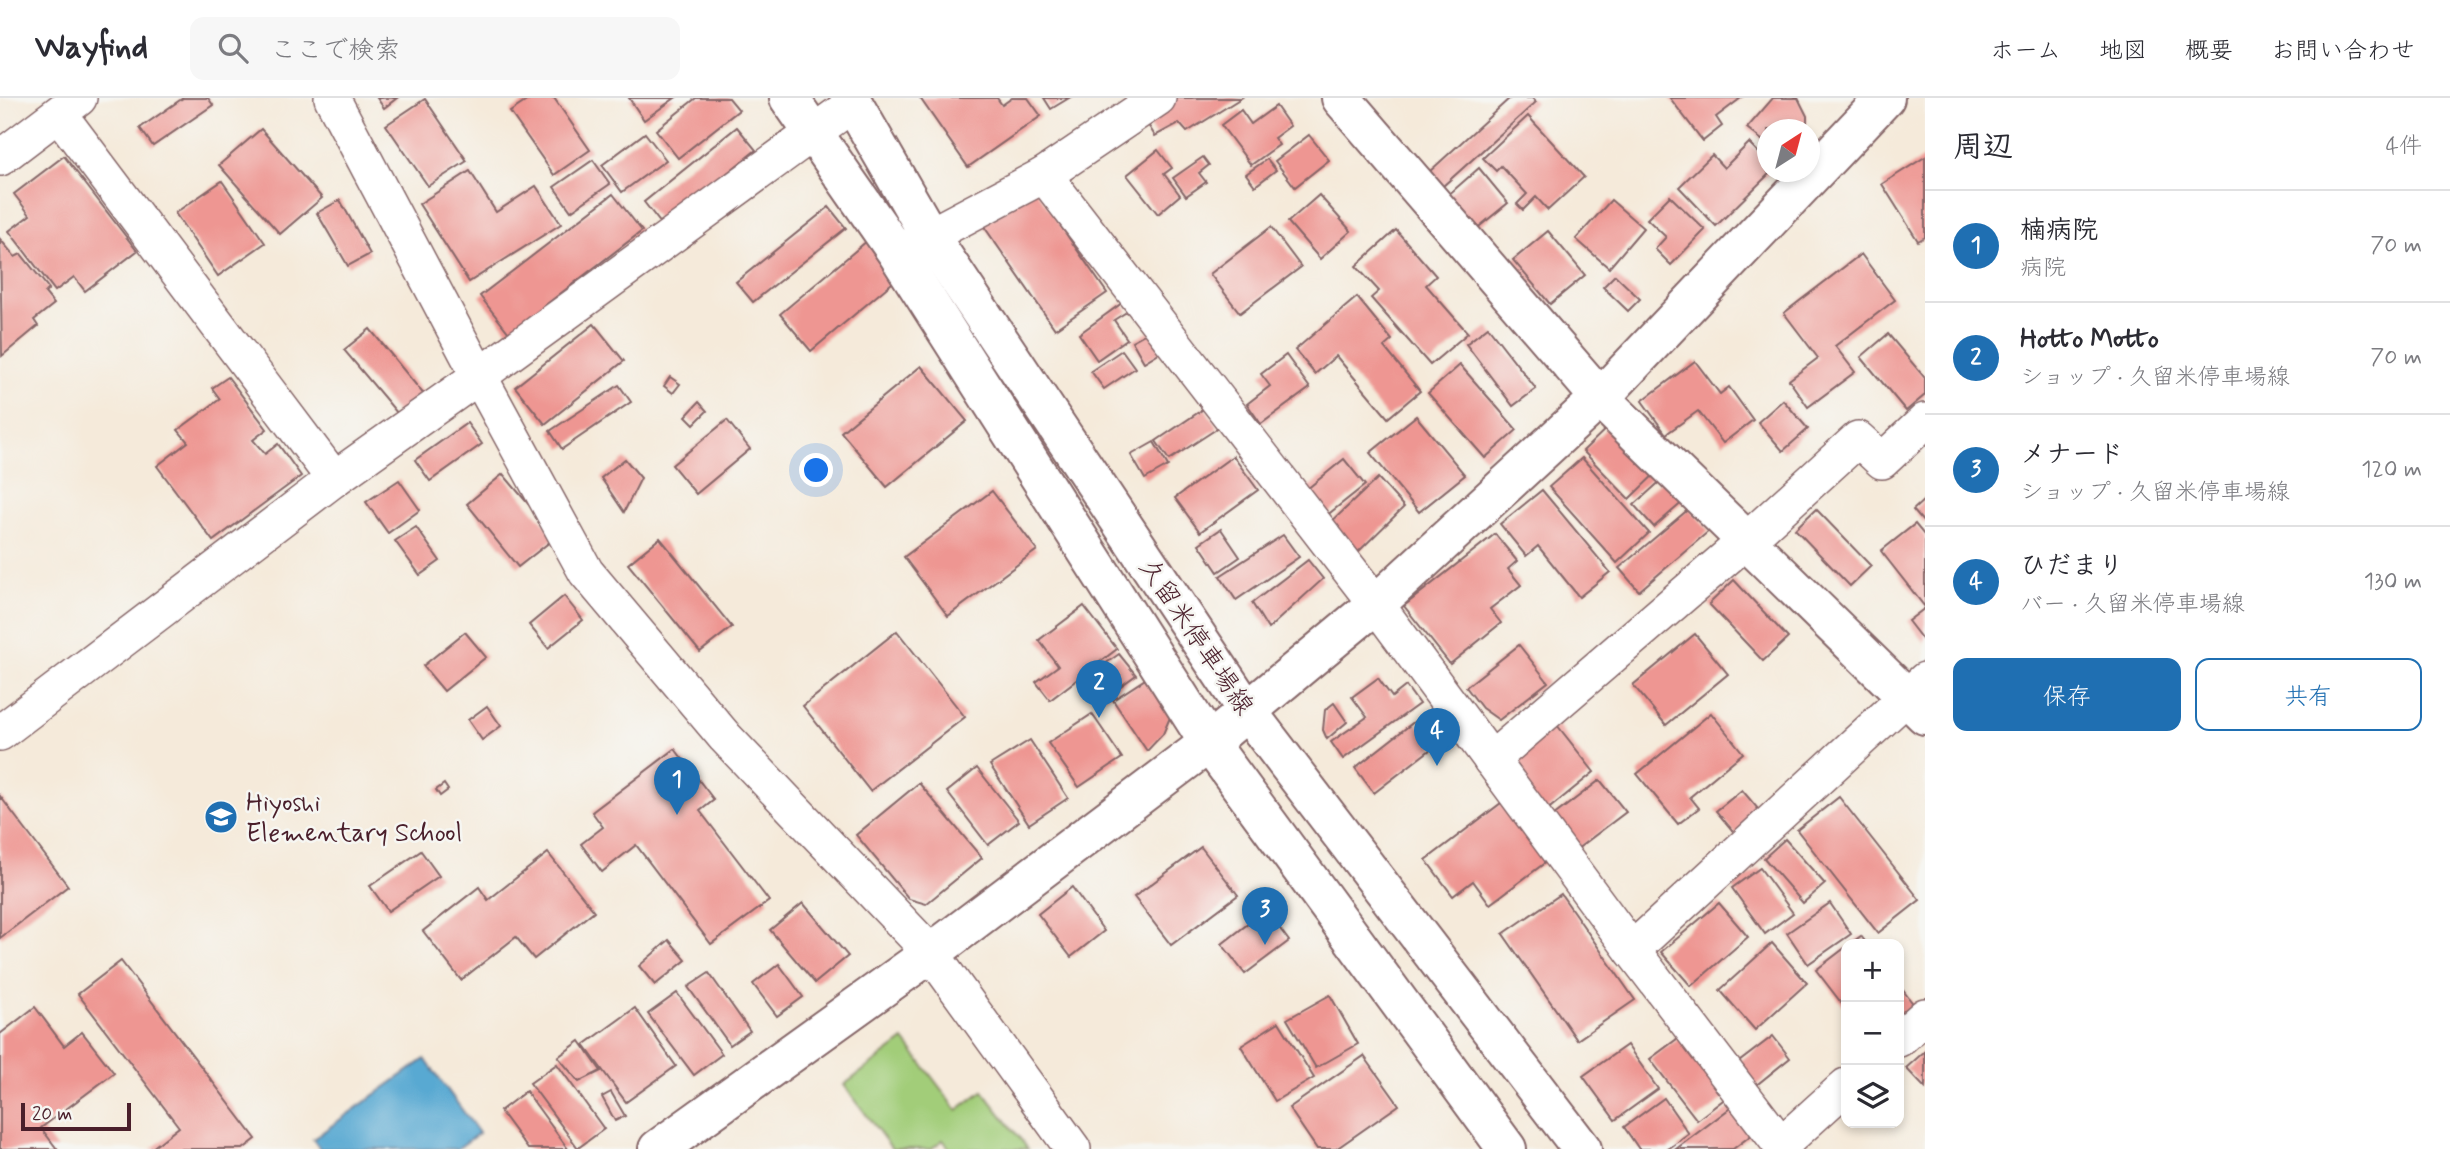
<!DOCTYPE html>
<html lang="ja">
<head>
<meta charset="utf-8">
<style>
  body { margin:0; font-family:Mynerve,"Klee One",sans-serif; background:#f7f7f7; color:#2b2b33 }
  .controls { position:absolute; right:21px; bottom:21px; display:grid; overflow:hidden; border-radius:14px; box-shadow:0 4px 10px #0003 }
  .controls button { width:63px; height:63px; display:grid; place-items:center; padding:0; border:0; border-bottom:2px solid #e1e1e2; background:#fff; color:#2b2b33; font:35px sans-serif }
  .compass { position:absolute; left:1757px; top:21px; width:63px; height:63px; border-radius:50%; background:#fff; box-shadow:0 4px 10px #0003; rotate:36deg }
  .scale { position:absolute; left:21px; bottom:18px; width:110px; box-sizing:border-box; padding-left:7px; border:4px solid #4a1f2b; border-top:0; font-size:19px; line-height:24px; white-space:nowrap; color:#4a1f2b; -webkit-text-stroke:5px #f6f6f2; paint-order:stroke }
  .you { position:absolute; left:817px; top:373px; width:24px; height:24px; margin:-18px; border:5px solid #fff; border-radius:50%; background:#1a73e8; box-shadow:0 0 0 10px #1a73e833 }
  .badge { display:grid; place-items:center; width:46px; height:46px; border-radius:50%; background:#1f6fb2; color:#fff; font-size:23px; font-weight:700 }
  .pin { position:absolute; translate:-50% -58px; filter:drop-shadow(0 2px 4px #0008) }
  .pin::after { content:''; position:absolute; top:37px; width:24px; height:21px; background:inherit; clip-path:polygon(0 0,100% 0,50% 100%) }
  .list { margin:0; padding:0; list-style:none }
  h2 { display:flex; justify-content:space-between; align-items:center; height:91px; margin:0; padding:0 28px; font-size:30px }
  h2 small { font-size:23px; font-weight:400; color:#7c7c81 }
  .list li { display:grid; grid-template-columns:46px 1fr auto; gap:21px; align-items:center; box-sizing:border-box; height:112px; padding:0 28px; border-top:2px solid #e1e1e2 }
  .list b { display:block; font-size:26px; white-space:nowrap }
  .list p { margin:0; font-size:23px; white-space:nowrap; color:#7c7c81 }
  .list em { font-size:23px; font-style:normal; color:#7c7c81 }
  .actions { display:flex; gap:14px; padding:21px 28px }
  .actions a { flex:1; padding:16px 0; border:2px solid #1f6fb2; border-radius:14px; text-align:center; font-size:24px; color:#1f6fb2 }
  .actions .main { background:#1f6fb2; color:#fff }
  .icon { flex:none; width:38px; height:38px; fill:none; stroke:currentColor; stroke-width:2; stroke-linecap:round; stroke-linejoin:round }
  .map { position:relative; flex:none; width:1925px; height:1051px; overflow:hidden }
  header { display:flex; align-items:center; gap:42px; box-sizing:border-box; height:98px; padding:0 35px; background:#fff; border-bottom:2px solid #e1e1e2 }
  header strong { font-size:33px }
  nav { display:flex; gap:38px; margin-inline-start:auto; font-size:24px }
  .search { width:490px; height:63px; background:#f7f7f7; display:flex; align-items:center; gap:18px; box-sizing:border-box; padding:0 24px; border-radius:14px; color:#7c7c81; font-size:26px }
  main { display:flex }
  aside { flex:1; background:#fff }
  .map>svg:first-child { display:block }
  .green { fill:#a2cd79; stroke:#767652; stroke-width:2 }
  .water { fill:#58a9d2; stroke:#51647e; stroke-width:2 }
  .building { fill:#ee9692 }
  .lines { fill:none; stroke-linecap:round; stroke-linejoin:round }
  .minor-casing { stroke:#866668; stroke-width:38 }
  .tertiary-casing { stroke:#866668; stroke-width:42 }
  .primary-casing { stroke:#866668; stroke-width:42 }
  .minor { stroke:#fff; stroke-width:35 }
  .tertiary { stroke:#fff; stroke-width:38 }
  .primary { stroke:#fff; stroke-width:38 }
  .labels { text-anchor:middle; stroke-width:5; stroke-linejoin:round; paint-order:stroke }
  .street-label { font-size:26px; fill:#4a1f2b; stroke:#f6f6f2 }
  .poi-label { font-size:26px; fill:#4a1f2b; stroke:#f6f6f2; text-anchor:start }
</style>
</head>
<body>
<header>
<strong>Wayfind</strong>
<div class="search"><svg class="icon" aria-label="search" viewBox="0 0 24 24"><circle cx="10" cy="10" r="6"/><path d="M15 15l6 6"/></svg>ここで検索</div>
<nav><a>ホーム</a><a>地図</a><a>概要</a><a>お問い合わせ</a></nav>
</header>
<main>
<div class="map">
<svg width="1925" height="1051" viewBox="0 0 1925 1051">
  <rect width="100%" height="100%" fill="#f6f6f2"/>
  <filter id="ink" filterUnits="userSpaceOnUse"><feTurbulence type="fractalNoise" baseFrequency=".0143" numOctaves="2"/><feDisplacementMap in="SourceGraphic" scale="14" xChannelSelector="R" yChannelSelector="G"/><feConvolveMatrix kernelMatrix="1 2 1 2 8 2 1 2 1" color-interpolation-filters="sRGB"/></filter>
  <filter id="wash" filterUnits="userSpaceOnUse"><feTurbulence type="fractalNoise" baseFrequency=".00686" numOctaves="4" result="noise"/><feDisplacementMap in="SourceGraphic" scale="28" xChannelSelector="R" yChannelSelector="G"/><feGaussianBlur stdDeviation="1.57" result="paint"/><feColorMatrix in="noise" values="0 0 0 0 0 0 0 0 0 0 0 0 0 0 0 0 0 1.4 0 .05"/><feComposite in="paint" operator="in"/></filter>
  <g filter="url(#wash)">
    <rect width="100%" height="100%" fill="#f5eada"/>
    <polygon class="green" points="904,942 957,1012 983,993 1028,1051 950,1051 943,1042 931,1051 892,1051 844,987"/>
    <polygon class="water" points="425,961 479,1035 457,1051 320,1051 313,1041"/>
    <g id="blocks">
      <g class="building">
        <polygon points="183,0 208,0 213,7 153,48 140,30"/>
        <polygon points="377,0 397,0 384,10"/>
        <polygon points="531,0 554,0 590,52 554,77 510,14"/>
        <polygon points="629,0 675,0 644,22"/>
        <polygon points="696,0 729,0 739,12 678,60 656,32"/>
        <polygon points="920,0 997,0 1002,7 1012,0 1028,0 1041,18 968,69"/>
        <polygon points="1044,0 1069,0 1051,11"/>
        <polygon points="1164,0 1241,0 1187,34 1179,25 1155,38 1140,14"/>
        <polygon points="1510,0 1532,0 1536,4 1443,88 1429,74"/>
        <polygon points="1670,0 1741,0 1716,19 1722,28 1703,43"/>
        <polygon points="1773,0 1798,0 1807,18 1807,24 1800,32 1768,32 1768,47 1747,30"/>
        <polygon points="425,1 467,63 428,88 386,27"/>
        <polygon points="1276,8 1290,28 1274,40 1279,47 1251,67 1221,27 1241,12 1251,26"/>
        <polygon points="1528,18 1584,79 1548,112 1536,99 1523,112 1517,106 1527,96 1501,68 1496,73 1483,60"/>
        <polygon points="737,29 756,52 662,127 644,104"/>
        <polygon points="261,31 322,100 280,136 219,67"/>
        <polygon points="645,35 666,62 622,94 602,67"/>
        <polygon points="1309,37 1329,62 1295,89 1275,63"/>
        <polygon points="1749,45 1768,64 1768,74 1771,74 1716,128 1679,89 1712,57 1724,70"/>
        <polygon points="1158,52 1172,70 1164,76 1180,97 1158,116 1127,77"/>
        <polygon points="64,58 137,153 85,193 74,179 55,193 9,133 30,117 14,96"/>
        <polygon points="1203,59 1209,67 1199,75 1206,84 1186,98 1173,80"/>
        <polygon points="1925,59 1925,139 1918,143 1882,86"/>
        <polygon points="1267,61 1276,72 1255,88 1246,76"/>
        <polygon points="593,62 610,86 571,113 554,89"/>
        <polygon points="1479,70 1508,105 1475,132 1447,98"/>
        <polygon points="470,73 496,114 536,88 561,126 469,184 419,106"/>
        <polygon points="222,83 265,145 218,178 175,115"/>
        <polygon points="1035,91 1107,195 1055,231 983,127"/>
        <polygon points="613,96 642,133 509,235 480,198"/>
        <polygon points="1319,97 1351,133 1320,161 1288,124"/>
        <polygon points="1670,98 1705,132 1671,167 1655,151 1666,139 1647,121"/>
        <polygon points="340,102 370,156 348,168 317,115"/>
        <polygon points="1611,102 1643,130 1609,170 1576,141"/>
        <polygon points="829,109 846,130 753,204 736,184"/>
        <polygon points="1271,129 1301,169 1240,215 1210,176"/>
        <polygon points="1396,132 1436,178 1426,187 1468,235 1430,267 1371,200 1379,193 1356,168"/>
        <polygon points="1548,133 1585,177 1550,206 1513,162"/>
        <polygon points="0,141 15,159 21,156 49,191 45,195 54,206 34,222 38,228 2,258"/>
        <polygon points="867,143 898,180 811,253 780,216"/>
        <polygon points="1861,156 1895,202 1835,248 1855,274 1808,309 1789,282 1818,260 1784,215"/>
        <polygon points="1615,177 1640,201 1628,213 1603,189"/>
        <polygon points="1357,199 1392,242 1384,249 1420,293 1388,320 1336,258 1315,276 1295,252"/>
        <polygon points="1122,205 1128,213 1114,222 1127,241 1097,262 1079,236"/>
        <polygon points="594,226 624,263 545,326 515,289"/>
        <polygon points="1488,229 1536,291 1513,308 1466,246"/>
        <polygon points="370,231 435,310 403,322 344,252"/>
        <polygon points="1150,233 1162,253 1144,264 1132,243"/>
        <polygon points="1888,236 1925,280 1925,297 1906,313 1861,259"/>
        <polygon points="1122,252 1135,270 1104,291 1091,273"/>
        <polygon points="1286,257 1310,290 1261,326 1247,306 1270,288 1261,276"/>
        <polygon points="1695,263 1720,296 1729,289 1753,322 1723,345 1698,313 1666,336 1642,303"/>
        <polygon points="1460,267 1517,332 1485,360 1428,295"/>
        <polygon points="921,268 967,323 887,389 841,334"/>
        <polygon points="228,279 267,331 253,342 265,356 278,346 301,378 213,443 157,368 188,344 178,332 220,301 212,290"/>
        <polygon points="670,279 680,286 673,295 664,288"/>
        <polygon points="619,287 631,304 562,351 550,333"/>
        <polygon points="1783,302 1808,331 1783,353 1758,324"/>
        <polygon points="699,304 707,313 694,326 686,318"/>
        <polygon points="1205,310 1218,330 1169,362 1156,343"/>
        <polygon points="1416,318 1465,377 1419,414 1370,355"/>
        <polygon points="1616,321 1662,369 1629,401 1583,353"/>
        <polygon points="727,322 750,351 696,396 672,367"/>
        <polygon points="467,325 482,346 430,383 415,362"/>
        <polygon points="1154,344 1168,368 1145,381 1131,357"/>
        <polygon points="1233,358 1258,392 1200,434 1175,400"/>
        <polygon points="1582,360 1649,435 1617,465 1549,389"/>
        <polygon points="625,361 641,380 624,414 601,380"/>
        <polygon points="1344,361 1365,387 1326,418 1306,392"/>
        <polygon points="503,376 556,439 518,469 467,406"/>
        <polygon points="1665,379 1685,402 1654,429 1634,407"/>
        <polygon points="1378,380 1404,409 1353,459 1327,428"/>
        <polygon points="399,382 420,412 388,435 366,404"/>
        <polygon points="1542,392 1610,474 1579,499 1538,448 1526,458 1500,426"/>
        <polygon points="992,393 1037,452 948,518 904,459"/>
        <polygon points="1925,401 1925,426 1913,412"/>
        <polygon points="1690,410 1709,433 1639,493 1619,470"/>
        <polygon points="1816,411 1871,468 1850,488 1795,431"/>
        <polygon points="1915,426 1925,438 1925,509 1881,453"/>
        <polygon points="416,429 440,463 420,477 395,443"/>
        <polygon points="1221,431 1240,459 1218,474 1199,446"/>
        <polygon points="1495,436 1517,463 1508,471 1521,487 1490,511 1501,525 1450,566 1404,508"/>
        <polygon points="1283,437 1299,459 1236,502 1220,478"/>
        <polygon points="660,440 732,529 700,554 628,466"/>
        <polygon points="1308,462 1323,481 1268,531 1252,505"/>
        <polygon points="1734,482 1788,540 1763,563 1709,506"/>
        <polygon points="564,498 583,522 548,550 529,527"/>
        <polygon points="1084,508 1117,551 1050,602 1036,584 1058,568 1039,542"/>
        <polygon points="1925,510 1925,545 1908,523"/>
        <polygon points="897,533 965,619 870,693 803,608"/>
        <polygon points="465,534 486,559 444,593 423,568"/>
        <polygon points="1695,536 1728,576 1666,627 1633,587"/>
        <polygon points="1519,547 1548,584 1499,622 1482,610 1466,589"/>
        <polygon points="1119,556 1136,577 1104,600 1088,578"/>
        <polygon points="1147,580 1171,617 1163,636 1147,653 1113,602"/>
        <polygon points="1378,580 1392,599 1406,588 1419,606 1343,661 1331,644 1367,619 1352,599"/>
        <polygon points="1334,605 1347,624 1327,641 1323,632 1325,612"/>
        <polygon points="487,608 501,628 482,642 468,622"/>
        <polygon points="1711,615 1743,655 1690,699 1699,710 1678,726 1637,676"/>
        <polygon points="1092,616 1122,660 1079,689 1048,645"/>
        <polygon points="1415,623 1435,648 1374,695 1355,670"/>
        <polygon points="1557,627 1594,674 1541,717 1503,670"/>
        <polygon points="1030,642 1068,700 1029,726 990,667"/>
        <polygon points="675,651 714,702 700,713 769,803 711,846 636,747 602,774 581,746 603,729 592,714"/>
        <polygon points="977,670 1019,723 988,747 947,694"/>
        <polygon points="1600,682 1626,714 1577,751 1553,718"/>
        <polygon points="919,685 982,760 926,806 909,801 856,737"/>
        <polygon points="444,686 448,692 440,698 436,692"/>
        <polygon points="1742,692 1764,718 1738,739 1716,713"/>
        <polygon points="0,698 68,788 0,840"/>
        <polygon points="1509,699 1554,758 1490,806 1473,783 1453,798 1426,762"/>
        <polygon points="1839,699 1920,802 1878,835 1797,732"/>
        <polygon points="1785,741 1825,786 1803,805 1764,760"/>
        <polygon points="1201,749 1238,797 1171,847 1134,799"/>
        <polygon points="421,753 439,778 388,813 370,788"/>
        <polygon points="548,755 594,813 534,861 516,839 461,882 423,833 479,789 488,802"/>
        <polygon points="1760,770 1793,815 1765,836 1732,790"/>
        <polygon points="1072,789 1104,833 1071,859 1038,816"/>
        <polygon points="1561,796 1635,902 1577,942 1503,836"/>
        <polygon points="803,805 848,858 815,885 770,832"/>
        <polygon points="1719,805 1748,839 1691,888 1661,854"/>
        <polygon points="1830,805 1851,836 1808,866 1787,835"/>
        <polygon points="1266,812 1289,843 1245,876 1222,846"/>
        <polygon points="1861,838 1867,846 1850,846"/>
        <polygon points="669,842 686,862 655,887 639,868"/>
        <polygon points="1772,845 1807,885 1755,932 1720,892"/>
        <polygon points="1846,849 1846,911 1816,872"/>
        <polygon points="121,863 256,1041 243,1051 151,1051 179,1029 78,896"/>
        <polygon points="779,866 803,899 777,918 753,886"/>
        <polygon points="709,875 750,933 730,947 688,889"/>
        <polygon points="1899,887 1914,907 1899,919"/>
        <polygon points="677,895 722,956 694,977 648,916"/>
        <polygon points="1330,897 1358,946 1316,970 1287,921"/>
        <polygon points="35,909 64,948 82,934 114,975 41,1030 57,1051 0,1051 0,936"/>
        <polygon points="635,910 676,968 626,1004 584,947"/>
        <polygon points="1279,924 1314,980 1275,1003 1241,948"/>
        <polygon points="1681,938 1727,999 1697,1022 1650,961"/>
        <polygon points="1773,938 1790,960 1754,989 1735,967"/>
        <polygon points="580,943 601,973 579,984 558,959"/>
        <polygon points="1627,947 1658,991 1615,1022 1583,978"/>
        <polygon points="1925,953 1925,990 1906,970"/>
        <polygon points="1364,958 1399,1007 1336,1051 1317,1051 1289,1010"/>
        <polygon points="557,966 604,1031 578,1050 530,985"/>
        <polygon points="526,993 568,1051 528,1051 500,1013"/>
        <polygon points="611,994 625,1018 615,1023 602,999"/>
        <polygon points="1664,1000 1689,1036 1668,1051 1639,1051 1624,1029"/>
        <polygon points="1733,1008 1754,1035 1733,1051 1676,1051"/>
      </g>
    </g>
  </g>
  <g filter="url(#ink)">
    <use href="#blocks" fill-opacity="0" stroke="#866668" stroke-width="2"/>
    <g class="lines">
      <defs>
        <g id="minor">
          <polyline points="332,0 479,278 586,474 725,639 931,855 1073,1051"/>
          <polyline points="59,16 334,381"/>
          <polyline points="0,60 79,0"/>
          <polyline points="1044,77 1376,506 1632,852 1784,1051"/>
          <polyline points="906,150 1044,77 1158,0"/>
          <polyline points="0,635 334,381 479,278 854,5"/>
          <polyline points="1491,662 1747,442 1858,341 1882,363 1925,323"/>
          <polyline points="1632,852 1925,582"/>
          <polyline points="1899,941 1925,918"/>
          <polyline points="1781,1047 1846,988"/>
        </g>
        <g id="tertiary">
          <polyline points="1341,0 1600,300 1925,617"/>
          <polyline points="658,1051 931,855 1209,645 1376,506 1600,300 1885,0"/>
        </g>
        <g id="primary">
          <polyline points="789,0 897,155 1209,645 1507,1051"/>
          <polyline points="850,0 929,137 1247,613 1582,1051"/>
        </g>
      </defs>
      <use href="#minor" class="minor-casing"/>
      <use href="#tertiary" class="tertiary-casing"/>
      <use href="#primary" class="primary-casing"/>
      <use href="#minor" class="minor"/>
      <use href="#tertiary" class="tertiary"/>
      <use href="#primary" class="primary"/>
    </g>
  </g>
  <defs>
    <symbol id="school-disc" viewBox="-11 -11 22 22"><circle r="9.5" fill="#1f6fb2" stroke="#f6f6f2"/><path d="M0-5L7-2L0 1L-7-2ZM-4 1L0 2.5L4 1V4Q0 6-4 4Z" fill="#fff"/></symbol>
  </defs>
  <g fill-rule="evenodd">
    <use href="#school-disc" x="202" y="700" width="38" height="38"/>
  </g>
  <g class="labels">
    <g class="street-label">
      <text transform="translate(1197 538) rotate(56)" y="9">久留米停車場線</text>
    </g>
    <g class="poi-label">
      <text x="246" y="713">Hiyoshi<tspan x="246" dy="30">Elementary School</tspan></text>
    </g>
  </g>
</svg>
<div class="controls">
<button>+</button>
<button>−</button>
<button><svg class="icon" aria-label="layers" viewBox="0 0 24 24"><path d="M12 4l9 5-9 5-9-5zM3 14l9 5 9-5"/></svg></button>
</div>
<svg class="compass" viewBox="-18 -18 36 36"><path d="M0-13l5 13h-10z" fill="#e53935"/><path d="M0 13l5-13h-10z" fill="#7c7c81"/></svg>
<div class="scale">20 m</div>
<div class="you"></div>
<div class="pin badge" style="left:677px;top:717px">1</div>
<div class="pin badge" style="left:1099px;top:620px">2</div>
<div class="pin badge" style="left:1265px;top:847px">3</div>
<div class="pin badge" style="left:1437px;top:668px">4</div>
</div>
<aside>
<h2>周辺<small>4件</small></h2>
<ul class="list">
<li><span class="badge">1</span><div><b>楠病院</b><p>病院</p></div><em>70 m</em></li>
<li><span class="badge">2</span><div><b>Hotto Motto</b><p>ショップ · 久留米停車場線</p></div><em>70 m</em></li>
<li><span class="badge">3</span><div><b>メナード</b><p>ショップ · 久留米停車場線</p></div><em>120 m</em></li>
<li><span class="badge">4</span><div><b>ひだまり</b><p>バー · 久留米停車場線</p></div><em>130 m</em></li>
</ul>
<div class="actions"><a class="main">保存</a><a>共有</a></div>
</aside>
</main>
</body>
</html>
